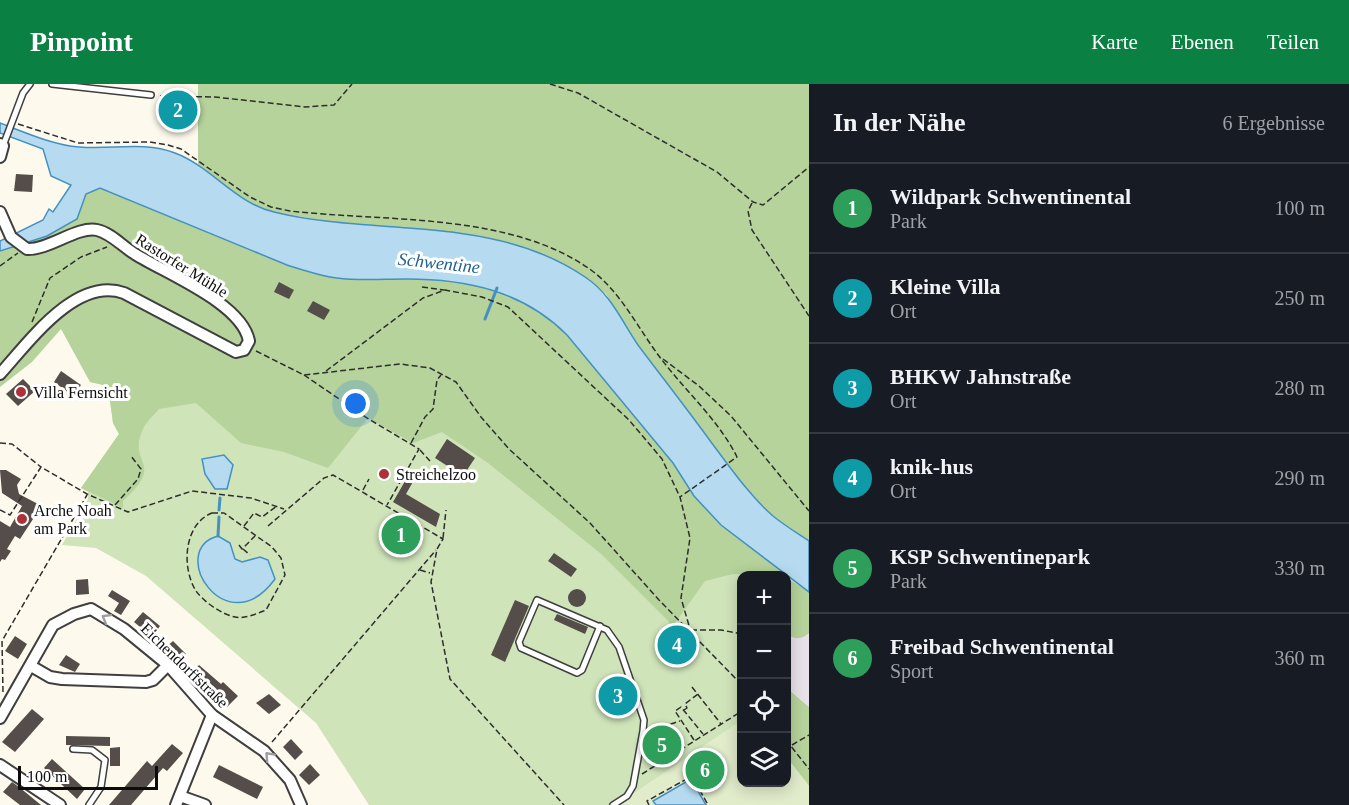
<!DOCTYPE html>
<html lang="de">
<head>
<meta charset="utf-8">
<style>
  body { margin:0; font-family:Georgia,serif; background:#20242c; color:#f1f3f6 }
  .controls { position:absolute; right:18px; bottom:18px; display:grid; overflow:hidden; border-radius:12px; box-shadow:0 3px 15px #0003 }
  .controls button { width:54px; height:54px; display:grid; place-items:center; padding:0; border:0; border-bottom:2px solid #363941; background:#171b24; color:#f1f3f6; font:30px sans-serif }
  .scale { position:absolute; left:18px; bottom:15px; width:140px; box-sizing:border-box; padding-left:6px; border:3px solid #0c0c0c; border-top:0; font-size:16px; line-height:21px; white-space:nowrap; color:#0c0c0c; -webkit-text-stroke:4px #fff; paint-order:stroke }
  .you { position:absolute; left:356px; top:320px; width:21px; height:21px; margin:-15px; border:4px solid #fff; border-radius:50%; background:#1a73e8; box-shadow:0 0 0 9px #1a73e833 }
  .badge { display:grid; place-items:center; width:39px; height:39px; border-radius:50%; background:#0b8043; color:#fff; font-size:20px; font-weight:700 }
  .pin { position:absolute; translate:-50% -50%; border:3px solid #fff; box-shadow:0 2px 6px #0006 }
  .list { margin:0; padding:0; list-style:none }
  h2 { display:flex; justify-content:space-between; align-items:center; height:78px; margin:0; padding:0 24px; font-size:26px }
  h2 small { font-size:20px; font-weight:400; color:#9ea1a6 }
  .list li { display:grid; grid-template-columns:39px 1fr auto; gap:18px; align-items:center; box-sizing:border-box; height:90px; padding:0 24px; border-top:2px solid #363941 }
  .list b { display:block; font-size:22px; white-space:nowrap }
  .list p { margin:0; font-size:20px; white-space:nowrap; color:#9ea1a6 }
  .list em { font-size:20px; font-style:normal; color:#9ea1a6 }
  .icon { flex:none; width:33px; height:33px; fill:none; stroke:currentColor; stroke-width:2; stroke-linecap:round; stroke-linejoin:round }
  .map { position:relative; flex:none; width:809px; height:721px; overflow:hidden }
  header { display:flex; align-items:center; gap:36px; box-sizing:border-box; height:84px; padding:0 30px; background:#0b8043; color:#fff }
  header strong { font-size:28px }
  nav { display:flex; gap:33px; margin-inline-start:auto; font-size:21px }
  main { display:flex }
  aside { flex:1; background:#171b24 }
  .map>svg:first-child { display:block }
  .industrial { fill:#e9e1ea }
  .green { fill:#d0e4ba }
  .forest { fill:#b5d39b }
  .pitch { fill:#e1eccb }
  .water { fill:#b6dbf0; stroke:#4490c0; stroke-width:1.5 }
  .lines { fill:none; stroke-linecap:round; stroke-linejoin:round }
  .stream { stroke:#4490c0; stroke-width:3 }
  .building { fill:#544d49 }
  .lane-casing { stroke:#3f3f3f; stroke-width:8 }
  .street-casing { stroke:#3f3f3f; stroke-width:14 }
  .path { stroke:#2e2e2e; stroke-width:1.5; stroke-dasharray:6 3; stroke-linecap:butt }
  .lane { stroke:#fff; stroke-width:5 }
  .street { stroke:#fff; stroke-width:10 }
  .oneway { stroke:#9e9e9e }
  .poi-dot { fill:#af3138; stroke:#fff; stroke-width:2 }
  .labels { text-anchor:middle; stroke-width:6; stroke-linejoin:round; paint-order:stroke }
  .street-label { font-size:16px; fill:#0c0c0c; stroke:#fff }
  .poi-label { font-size:16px; fill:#0c0c0c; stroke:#fff; text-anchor:start }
  .water-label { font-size:18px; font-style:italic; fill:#216292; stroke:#fff }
</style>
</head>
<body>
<header>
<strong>Pinpoint</strong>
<nav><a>Karte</a><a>Ebenen</a><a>Teilen</a></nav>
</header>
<main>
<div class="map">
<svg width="809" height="721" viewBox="0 0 809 721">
  <rect width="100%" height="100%" fill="#fdfaed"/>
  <polygon class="industrial" points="809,509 809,623 787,603 787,552"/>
  <polygon class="green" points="83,215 694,412 785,491 742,491 741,637 617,721 369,721 316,639 146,492 96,464 62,461 88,415 88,408 81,404 119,350 113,339 108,302 90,298"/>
  <g class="forest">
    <polygon points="198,0 809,0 809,457 773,432 746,404 637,259 606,210 585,193 565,181 495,156 408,144 338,139 274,128 246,118 198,80"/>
    <path d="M 100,104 L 287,181 C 303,186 320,192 336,194 C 359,197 383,195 406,195 C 467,195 523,207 567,251 L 673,379 L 694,412 L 721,441 L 785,491 L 733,490 L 705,497 L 673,542 L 600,469 L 488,379 L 442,348 L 413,359 L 368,334 L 328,384 L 284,368 L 241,359 L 196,319 L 159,325 C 154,331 145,339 142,347 C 128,381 166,378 123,417 L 123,424 L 81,404 L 119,350 L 113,339 L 108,302 L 90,298 L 61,245 L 32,278 L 0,303 L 0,167 L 47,152 L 86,110 Z"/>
    <path d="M 786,493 L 809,508 L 809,549 C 801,556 796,555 787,551 Z"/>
    <polygon points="786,603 809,623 809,702 787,674"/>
  </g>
  <polygon class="pitch" points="741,637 742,698 786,698 787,674 809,702 809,721 617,721"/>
  <g class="water">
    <path d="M 0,39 C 24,48 53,61 79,63 C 111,66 143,57 175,69 C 212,83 235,119 274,128 C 376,153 493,130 585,193 C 611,210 621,236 638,261 C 662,293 687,325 711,358 C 730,383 749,411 773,432 C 784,441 797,449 809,457 L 809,508 L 721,441 L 694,412 L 673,379 L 567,251 C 523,207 467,195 406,195 C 383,195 359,197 337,194 C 320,192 303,186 287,181 L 100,104 L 86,110 L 77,135 L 47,152 L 0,167 L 0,157 L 43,136 L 49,125 L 53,128 L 71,101 L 51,92 L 43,65 L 0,49 Z"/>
    <polygon points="224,371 233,381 227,405 215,405 205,390 202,375"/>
    <path d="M 218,452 L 230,459 L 235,475 L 242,478 L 260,473 L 268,476 L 275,495 C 226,562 166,466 218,452 Z"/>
    <polygon points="691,695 706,721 656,721 653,717"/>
  </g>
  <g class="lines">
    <g class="stream">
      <polyline points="485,235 497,204"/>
      <polyline points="219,426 220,414"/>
      <polyline points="218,452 219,433"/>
    </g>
  </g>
  <g class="building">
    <polygon points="169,16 186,16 186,35 169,36"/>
    <polygon points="16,90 33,91 32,108 14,107"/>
    <polygon points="279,198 294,206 289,215 274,208"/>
    <polygon points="313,217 330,226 324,236 307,227"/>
    <polygon points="61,287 81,301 73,312 54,298"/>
    <polygon points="23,295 35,307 18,322 6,310"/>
    <polygon points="447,355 475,374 463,392 435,374"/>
    <polygon points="412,385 418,389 406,410 440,430 436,443 393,418"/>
    <polygon points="0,386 6,386 21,395 17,401 19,410 38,420 34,427 37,429 20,455 15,452 7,465 11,467 5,476 2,475 0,478 0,437 10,443 22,422 2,409"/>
    <polygon points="554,469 577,485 571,493 548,477"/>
    <polygon points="88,495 89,510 76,511 76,496"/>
    <circle cx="577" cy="514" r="9"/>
    <polygon points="112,506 130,517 121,531 114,527 119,519 108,512"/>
    <polygon points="515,516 529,522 505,578 491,571"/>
    <polygon points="143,528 160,542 152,553 134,538"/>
    <polygon points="557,530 588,543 585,550 554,536"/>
    <polygon points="676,549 690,563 678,574 664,560"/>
    <polygon points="15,552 27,560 18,575 5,567"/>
    <polygon points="173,557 186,570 178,578 165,564"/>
    <polygon points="66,571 80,580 75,588 59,581"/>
    <polygon points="199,581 221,600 223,598 238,612 227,623 190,591"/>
    <polygon points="622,598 630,622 615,627 607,602"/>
    <polygon points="269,610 281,621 269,630 256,619"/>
    <polygon points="32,625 44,635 15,668 2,658"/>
    <polygon points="66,652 110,653 110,662 66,661"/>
    <polygon points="291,655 303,668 295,676 283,663"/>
    <polygon points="172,660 183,669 167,687 163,684 131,721 109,721 147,677 152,682"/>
    <polygon points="120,663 120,682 110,682 110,664"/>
    <polygon points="52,675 85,705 77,715 44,684"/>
    <polygon points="310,680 320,691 309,701 299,691"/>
    <polygon points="219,681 263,703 257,715 213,693"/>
    <polygon points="12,698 19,703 41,721 20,721 3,708"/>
  </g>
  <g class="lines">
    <defs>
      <g id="lane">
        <polyline points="52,0 151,11"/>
        <polyline points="3,62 23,9 30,0"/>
        <polyline points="600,542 582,586 577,589 521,564 519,558 537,516 607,546 619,563 644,636 643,647 633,702 627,712 613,721"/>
        <polyline points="73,665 92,666 105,676 101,703 89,721"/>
      </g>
      <g id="street">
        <polyline points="0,60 3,62 0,73"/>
        <path d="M 0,128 L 11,153 L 27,165 C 49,166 77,142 97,146 C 111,149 123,163 135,170 C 165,189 242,219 249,257 L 244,266 L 236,268 L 124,209 C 76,192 29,258 0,290"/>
        <polyline points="31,582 50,593 62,595 146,598 153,596 168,581"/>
        <polyline points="0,634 53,541 74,530 91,525 124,545 168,581 212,631 264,667 290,696 301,721"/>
        <polyline points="0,681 60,721"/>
        <polyline points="180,712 205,721"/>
        <polyline points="176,721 212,631"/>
      </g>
    </defs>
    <use href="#lane" class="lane-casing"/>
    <use href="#street" class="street-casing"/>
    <g class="path">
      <polyline points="550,0 578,9 717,88 753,118 763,121 809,83"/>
      <polyline points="160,12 215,13 305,23 334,21 352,0"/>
      <path d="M 18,40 L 78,59 L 150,58 L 168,61 L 181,65 L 250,113 L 271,123 L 290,127 C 385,138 510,128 591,186 C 620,207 638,244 659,272 C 684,306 718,335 737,373 L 680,413"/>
      <polyline points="752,119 748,127 752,146 809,232"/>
      <polyline points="0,182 18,169"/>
      <polyline points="422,203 444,206"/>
      <polyline points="32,238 50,194 81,173 107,163"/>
      <polyline points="256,267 304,291 400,280 430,284 456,298 481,333 509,365 590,439 659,516 742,601"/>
      <polyline points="663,275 699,302 731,332 809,427"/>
      <polyline points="326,287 423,214 445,206 482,213 508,223 629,336 662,375 680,413 690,454 681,514 690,545"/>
      <polyline points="304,291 367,334 419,365 387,421"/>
      <polyline points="0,359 12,360 41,383"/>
      <polyline points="411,359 425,333 433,325 437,296 441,291"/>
      <polyline points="420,366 430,377"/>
      <polyline points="363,406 369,395"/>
      <polyline points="115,421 138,395 141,385 131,372"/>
      <polyline points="0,426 10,431 41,383 87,410 128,428 192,407 251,414 284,425"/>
      <path d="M 212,429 L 224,429 L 272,463 L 281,474 L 285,491 L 266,526 C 256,530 245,535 235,533 C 221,530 204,518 196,507 C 181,483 184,440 212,429 Z"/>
      <polyline points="244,442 254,429 262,433 277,422"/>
      <polyline points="268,442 324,394 333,391 443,455 437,465 431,498 450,595 564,721"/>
      <polyline points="443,454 446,426"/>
      <polyline points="239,461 242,465 255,452"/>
      <polyline points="243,465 250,471"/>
      <polyline points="420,486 430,489"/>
      <polyline points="691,546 721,546 742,550"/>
      <polyline points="692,603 721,640"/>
      <polyline points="3,608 2,557 87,411"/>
      <polyline points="684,626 687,624 685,620 698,610"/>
      <polyline points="660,641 665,676"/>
      <polyline points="662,650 672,648"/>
      <polyline points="694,656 675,627 681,623 703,650"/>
      <polyline points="786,656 809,685"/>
      <polyline points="272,658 436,466"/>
      <polyline points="792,661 809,651"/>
      <polyline points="677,667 671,640 680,637"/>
      <polyline points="642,690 742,627"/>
      <polyline points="698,700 705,697"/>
      <polyline points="649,721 647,717 692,692 708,721"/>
    </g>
    <use href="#lane" class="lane"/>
    <use href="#street" class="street"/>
  </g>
  <defs><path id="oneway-chevron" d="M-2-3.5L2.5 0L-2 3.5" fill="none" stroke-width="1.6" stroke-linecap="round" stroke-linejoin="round" transform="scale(1.5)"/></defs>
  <g class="oneway">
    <use href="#oneway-chevron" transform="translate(106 534) rotate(-150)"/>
    <use href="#oneway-chevron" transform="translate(269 672) rotate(-133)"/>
  </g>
  <g class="poi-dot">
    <circle cx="21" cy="308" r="6"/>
    <circle cx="384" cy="390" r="6"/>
    <circle cx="22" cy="435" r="6"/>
  </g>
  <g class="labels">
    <g class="street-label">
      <text transform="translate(182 181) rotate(32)" y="6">Rastorfer Mühle</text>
      <text transform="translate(185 581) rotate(44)" y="6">Eichendorffstraße</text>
    </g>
    <g class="poi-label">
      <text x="33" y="314">Villa Fernsicht</text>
      <text x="396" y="396">Streichelzoo</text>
      <text x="34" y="432">Arche Noah<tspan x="34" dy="18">am Park</tspan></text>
    </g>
    <g class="water-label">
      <text transform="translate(439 179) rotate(6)" y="6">Schwentine</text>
    </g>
  </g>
</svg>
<div class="controls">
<button>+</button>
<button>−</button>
<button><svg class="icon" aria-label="locate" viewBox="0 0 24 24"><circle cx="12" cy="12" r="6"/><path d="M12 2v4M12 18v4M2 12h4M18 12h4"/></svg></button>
<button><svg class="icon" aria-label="layers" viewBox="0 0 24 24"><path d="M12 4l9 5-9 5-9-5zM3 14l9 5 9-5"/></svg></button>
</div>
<div class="scale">100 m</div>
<div class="you"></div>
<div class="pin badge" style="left:401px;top:451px;background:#2e9e5b">1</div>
<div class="pin badge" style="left:178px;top:26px;background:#0f9aa8">2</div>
<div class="pin badge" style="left:618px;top:612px;background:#0f9aa8">3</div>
<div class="pin badge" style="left:677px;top:561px;background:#0f9aa8">4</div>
<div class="pin badge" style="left:662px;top:661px;background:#2e9e5b">5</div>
<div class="pin badge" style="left:705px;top:686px;background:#2e9e5b">6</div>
</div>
<aside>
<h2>In der Nähe<small>6 Ergebnisse</small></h2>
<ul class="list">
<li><span class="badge" style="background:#2e9e5b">1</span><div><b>Wildpark Schwentinental</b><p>Park</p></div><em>100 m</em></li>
<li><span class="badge" style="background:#0f9aa8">2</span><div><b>Kleine Villa</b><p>Ort</p></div><em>250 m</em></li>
<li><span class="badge" style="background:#0f9aa8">3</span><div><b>BHKW Jahnstraße</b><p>Ort</p></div><em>280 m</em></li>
<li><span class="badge" style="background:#0f9aa8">4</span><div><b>knik-hus</b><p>Ort</p></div><em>290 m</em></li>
<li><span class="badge" style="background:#2e9e5b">5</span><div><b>KSP Schwentinepark</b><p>Park</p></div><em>330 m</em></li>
<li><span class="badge" style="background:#2e9e5b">6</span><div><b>Freibad Schwentinental</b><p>Sport</p></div><em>360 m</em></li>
</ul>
</aside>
</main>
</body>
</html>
